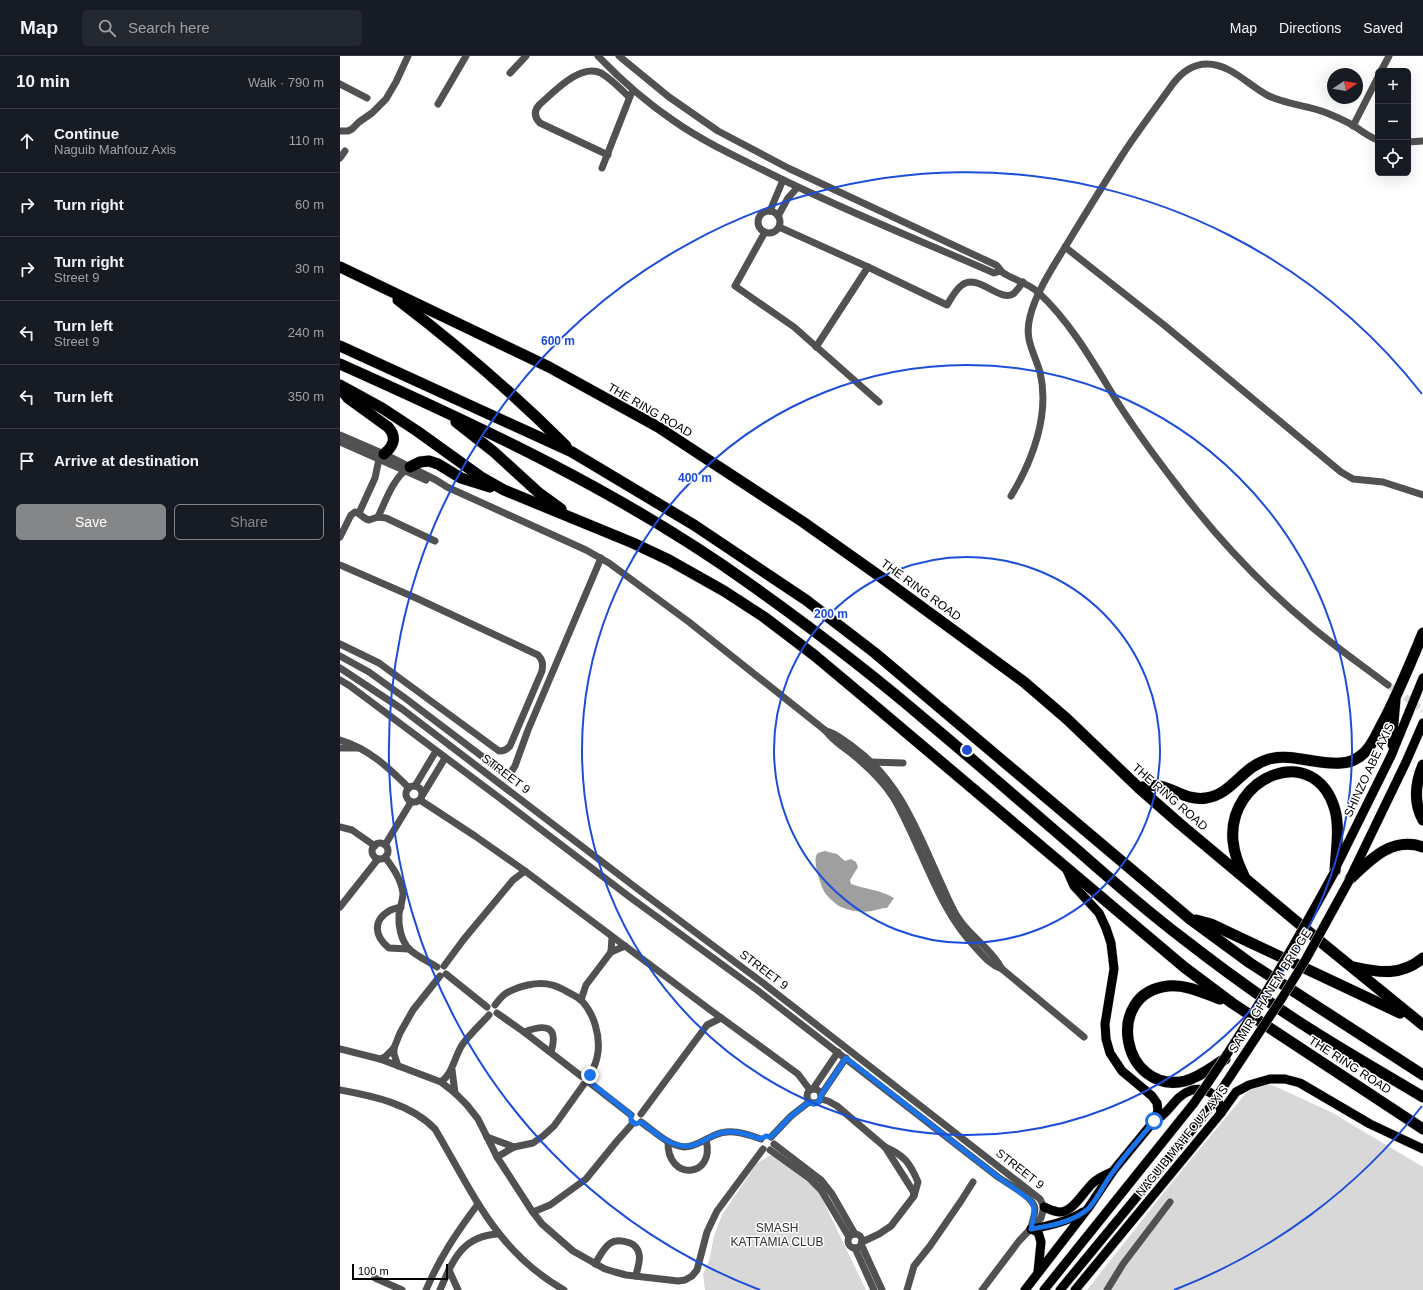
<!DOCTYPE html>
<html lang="en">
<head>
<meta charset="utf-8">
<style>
  body { margin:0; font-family:Arial,sans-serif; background:#242831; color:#f1f3f6 }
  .controls { position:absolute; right:12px; top:12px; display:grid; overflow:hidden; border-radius:6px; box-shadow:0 4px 16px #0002 }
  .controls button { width:36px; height:36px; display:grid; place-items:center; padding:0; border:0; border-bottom:1px solid #363941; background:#171b24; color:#f1f3f6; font:20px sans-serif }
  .compass { position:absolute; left:987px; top:12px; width:36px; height:36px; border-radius:50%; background:#171b24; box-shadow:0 4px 16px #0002; rotate:78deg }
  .scale { position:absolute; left:12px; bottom:10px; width:96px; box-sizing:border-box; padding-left:4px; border:2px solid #000; border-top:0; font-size:11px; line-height:14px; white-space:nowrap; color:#000; -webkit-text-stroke:3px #fff; paint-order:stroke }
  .stop { position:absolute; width:12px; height:12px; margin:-9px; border:3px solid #1a73e8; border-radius:50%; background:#fff }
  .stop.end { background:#1a73e8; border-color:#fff; box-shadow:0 1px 4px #0008 }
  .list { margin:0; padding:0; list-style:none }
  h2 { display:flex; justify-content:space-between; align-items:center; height:52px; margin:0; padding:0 16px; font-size:17px }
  h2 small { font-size:13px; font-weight:400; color:#9ea1a6 }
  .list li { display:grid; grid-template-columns:26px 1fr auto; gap:12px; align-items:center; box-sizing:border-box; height:64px; padding:0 16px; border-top:1px solid #363941 }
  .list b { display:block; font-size:15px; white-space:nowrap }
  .list p { margin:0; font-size:13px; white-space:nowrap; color:#9ea1a6 }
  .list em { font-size:13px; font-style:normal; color:#9ea1a6 }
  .actions { display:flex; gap:8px; padding:12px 16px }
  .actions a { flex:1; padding:9px 0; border:1px solid #858687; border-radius:6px; text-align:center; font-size:14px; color:#858687 }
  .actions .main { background:#858687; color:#fff }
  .icon { flex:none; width:22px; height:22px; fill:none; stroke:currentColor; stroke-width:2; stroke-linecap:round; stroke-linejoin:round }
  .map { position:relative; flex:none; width:1083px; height:1234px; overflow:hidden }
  header { display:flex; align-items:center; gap:24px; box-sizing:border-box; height:56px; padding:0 20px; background:#171b24; border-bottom:1px solid #363941 }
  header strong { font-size:19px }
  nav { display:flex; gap:22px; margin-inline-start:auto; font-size:14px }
  .search { width:280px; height:36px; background:#242831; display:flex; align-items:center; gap:10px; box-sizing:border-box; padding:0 14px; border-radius:6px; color:#9ea1a6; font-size:15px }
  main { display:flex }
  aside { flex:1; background:#171b24 }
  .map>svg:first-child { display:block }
  .green { fill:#d8d8d8 }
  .water { fill:#9f9f9f }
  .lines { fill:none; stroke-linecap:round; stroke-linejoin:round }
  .minor-tunnel { stroke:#d9d9d9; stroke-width:7; stroke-dasharray:7 3.5; stroke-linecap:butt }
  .major-casing { stroke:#dbdbdb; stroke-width:10 }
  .highway-casing { stroke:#dbdbdb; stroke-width:12 }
  .minor { stroke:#515151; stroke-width:7 }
  .major { stroke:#000; stroke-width:9 }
  .highway { stroke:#000; stroke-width:11 }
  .major-bridge-casing { stroke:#dbdbdb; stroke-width:10; stroke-linecap:butt }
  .major-bridge { stroke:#000; stroke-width:9 }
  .route { stroke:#1a73e8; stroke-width:5 }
  .ring { fill:none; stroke:#1d4ed8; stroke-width:2 }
  .labels { text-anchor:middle; stroke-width:3; stroke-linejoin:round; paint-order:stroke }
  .street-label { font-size:12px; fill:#000; stroke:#fff }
  .park-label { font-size:12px; fill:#2f2f2f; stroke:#fff }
  .centre { fill:#1d4ed8; stroke:#fff; stroke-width:2 }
  .ring-label { font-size:12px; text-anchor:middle; font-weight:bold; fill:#1d4ed8; stroke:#fff; stroke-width:3; stroke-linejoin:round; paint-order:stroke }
</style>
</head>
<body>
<header>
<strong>Map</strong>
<div class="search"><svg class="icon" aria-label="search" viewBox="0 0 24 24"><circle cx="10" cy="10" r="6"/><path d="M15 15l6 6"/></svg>Search here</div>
<nav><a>Map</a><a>Directions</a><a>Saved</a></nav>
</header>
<main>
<aside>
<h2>10 min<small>Walk · 790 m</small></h2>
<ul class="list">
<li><svg class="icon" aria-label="ahead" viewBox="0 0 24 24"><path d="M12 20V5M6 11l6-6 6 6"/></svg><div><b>Continue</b><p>Naguib Mahfouz Axis</p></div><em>110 m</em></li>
<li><svg class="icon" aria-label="right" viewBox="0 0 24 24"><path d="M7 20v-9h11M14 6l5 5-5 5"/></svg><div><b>Turn right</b></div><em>60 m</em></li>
<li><svg class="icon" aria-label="right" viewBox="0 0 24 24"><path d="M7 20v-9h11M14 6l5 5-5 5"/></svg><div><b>Turn right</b><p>Street 9</p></div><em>30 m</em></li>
<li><svg class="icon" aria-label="left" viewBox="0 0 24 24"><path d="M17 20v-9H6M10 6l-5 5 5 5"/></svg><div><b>Turn left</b><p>Street 9</p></div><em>240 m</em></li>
<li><svg class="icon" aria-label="left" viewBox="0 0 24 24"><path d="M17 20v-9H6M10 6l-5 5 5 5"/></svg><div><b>Turn left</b></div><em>350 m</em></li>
<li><svg class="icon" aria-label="arrive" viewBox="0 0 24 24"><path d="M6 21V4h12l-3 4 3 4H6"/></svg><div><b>Arrive at destination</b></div></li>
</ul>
<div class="actions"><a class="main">Save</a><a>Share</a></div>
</aside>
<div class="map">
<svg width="1083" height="1234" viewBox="0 0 1083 1234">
  <rect width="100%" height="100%" fill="#fff"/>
  <g class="green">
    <polygon points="921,1028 932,1029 991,1056 1083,1111 1083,1234 747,1234 825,1135 906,1037"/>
    <polygon points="431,1099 478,1134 526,1234 365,1234 363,1218 369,1205 374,1180 382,1159 417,1107"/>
  </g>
  <path class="water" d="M 485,795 L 497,798 L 505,805 L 511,803 L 516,806 L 518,811 L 510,824 L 511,828 C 525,833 541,834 554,842 L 547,852 C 541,852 537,854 532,855 C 523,857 510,855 501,851 C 496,849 488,841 485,837 C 481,830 472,805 477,798 C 479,796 482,796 485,795 Z"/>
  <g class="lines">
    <polyline class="minor-tunnel" points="1048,629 1083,654"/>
    <defs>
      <g id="major">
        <polyline points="1052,689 1056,644"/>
        <polyline points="996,811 1051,700 1083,622"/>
        <polyline points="1011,820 1066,706 1083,667"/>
        <path d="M 814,1065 C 831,1057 833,1040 852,1034 C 857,1033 862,1033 867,1035 C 877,1039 880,1047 881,1057"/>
        <path d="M 704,1151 C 709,1153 714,1156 720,1156 C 734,1155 743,1136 753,1127 C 758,1122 765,1119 772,1116"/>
        <path d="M 691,1173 C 709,1170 727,1166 743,1156"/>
        <polyline points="691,1173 698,1176 701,1186 698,1216"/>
        <polyline points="685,1234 749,1151 773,1115 814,1065 818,1055 817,1047 812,1040 782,1015 770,997 766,983 765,968 774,913 771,887 766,872 759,857 734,830 726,812"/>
        <polyline points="704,1234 854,1047"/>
        <polyline points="720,1234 866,1057"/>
        <polyline points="735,1234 881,1057 896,1036 909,1029 930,1023 945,1023 960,1027 1030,1068 1083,1093"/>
      </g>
      <g id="highway">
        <polyline points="0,211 209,311 318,371 463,466 538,519 684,626 727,663 799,732 840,768 987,891 1083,969"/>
        <path d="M 58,244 C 117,289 174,338 226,390"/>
        <polyline points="0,290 232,396 354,469 466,544 535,597 850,863 910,907 1083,1019"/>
        <path d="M 0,308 C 141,371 281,436 407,526 C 469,570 531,617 589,667 C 638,708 686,750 735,792 C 769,822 804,853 841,881 C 877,909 915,937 953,962 C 995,990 1040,1015 1083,1041"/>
        <polyline points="0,329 42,352 77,375 141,421 164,434 293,487 329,504 384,535 424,561 474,599 529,645 844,911 892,947 1083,1073"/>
        <path d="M 0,332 L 8,342 L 48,371 C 57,381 54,390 44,398"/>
        <polyline points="116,366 154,396 199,437 221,453"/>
        <polyline points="70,411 80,406 89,405 98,408 121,422 150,431"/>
        <path d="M 1083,709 C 1075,728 1073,746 1083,764"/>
        <path d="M 799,732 C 828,722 840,746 866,742 C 893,738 901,711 929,703 C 953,697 976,709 1001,707 C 1010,707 1019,702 1025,696 C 1033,688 1037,677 1042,668 C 1058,638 1070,608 1083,577"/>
        <path d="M 904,820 C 899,809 894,798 893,785 C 887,720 975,684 995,754 C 1000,773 996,795 995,815"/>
        <path d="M 1010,823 C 1030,804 1052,780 1083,791"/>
        <polyline points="856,864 871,868 1060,957"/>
        <path d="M 1014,911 C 1040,917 1061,920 1083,902"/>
        <path d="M 880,943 C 864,937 845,928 828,930 C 763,937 782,1039 845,1025 C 860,1021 872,1011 885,1003"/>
      </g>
    </defs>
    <use href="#major" class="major-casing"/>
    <use href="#highway" class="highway-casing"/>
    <g class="minor">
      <path d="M 258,0 C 281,24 306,46 334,65 C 364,86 397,101 429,117 C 503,154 579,184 654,217 L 661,215"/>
      <path d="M 279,0 L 329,41 L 378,75 L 448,112 L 656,209 C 659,211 660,214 662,216 C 673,224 687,226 699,237 C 732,268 754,308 778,347 C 796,375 816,402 836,428 C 876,481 922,530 973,572 C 997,592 1023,610 1048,629"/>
      <polyline points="1041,15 1049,0"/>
      <polyline points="170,17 186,0"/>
      <polyline points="0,28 27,42"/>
      <polyline points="98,48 126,0"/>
      <polyline points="1013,70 1038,21"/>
      <polyline points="0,75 8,75 12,73 19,66 32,57 46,43 56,26 68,0"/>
      <polyline points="1068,86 1083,85"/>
      <path d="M 268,99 L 200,67 C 194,61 194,55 199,49 C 214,36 240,7 261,17 C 271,23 281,33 289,41"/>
      <polyline points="0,102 5,95"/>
      <polyline points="262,112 291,38"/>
      <polyline points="430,155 443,124"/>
      <circle cx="429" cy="166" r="11"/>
      <polyline points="438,160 448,142 457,132"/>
      <path d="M 439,171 L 528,211 L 607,249 C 611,243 615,234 622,229 C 638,217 659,246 673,238 C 677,235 680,230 683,226"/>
      <polyline points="425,176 395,230 454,271 539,346"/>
      <polyline points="725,191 824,269 1001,416 1013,423 1043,426 1083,439"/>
      <polyline points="476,291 528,211"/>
      <path d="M 0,379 L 44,398 L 96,424 L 107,431 L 246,494 L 269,507 L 349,566 L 486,675 C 492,684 502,690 511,697 C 527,710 542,724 553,741 C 560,752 565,764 571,776 C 590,817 605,860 636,892 C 644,901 651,909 662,913 L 744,981"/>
      <polyline points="0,386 86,424"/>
      <path d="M 671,440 C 693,404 710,358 700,316 C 694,296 684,283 690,261 C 696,234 719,202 733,178 C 749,152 765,126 781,101 C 797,76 815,53 832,29 C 840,18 852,8 867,8 C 891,8 909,30 929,40 C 947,49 968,49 987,57 C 996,61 1006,65 1014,70 C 1022,75 1029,81 1038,84"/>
      <polyline points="19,457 35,422 39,403 42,400"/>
      <path d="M 38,461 C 46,444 53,423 68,412"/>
      <path d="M 0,481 L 11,459 L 15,456 C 21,457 23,463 29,464 L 38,461 L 46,462 L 95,485"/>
      <path d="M 0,509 L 76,542 L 198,599 C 203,604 203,608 202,615 L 170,690 C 166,694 164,695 159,695 L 39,607 L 0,588"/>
      <polyline points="0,600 29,616 65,642 164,717 171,716 175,710 188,674 261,502"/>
      <polyline points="0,612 62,653 299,834 423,927 700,1143 704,1151 701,1162 679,1185 642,1234"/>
      <path d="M 0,624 L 10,630 L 161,743 L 291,842 L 417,934 L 658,1121 C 668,1128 694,1141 695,1153 C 695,1159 692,1166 691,1172"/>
      <path d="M 486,675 C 496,677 504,685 512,690 C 561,725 578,777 602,829 C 607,840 611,850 617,860 C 629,880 651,892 662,913"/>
      <path d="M 0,684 C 28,692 49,712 69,732"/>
      <polyline points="0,692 18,692"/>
      <polyline points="531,706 563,707"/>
      <circle cx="74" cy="738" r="8"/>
      <polyline points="75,730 96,695"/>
      <polyline points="82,740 105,702"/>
      <polyline points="80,744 135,780 185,815 369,953 458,1018 470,1034"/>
      <polyline points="0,771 12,774 35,790"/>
      <circle cx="40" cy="795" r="8"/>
      <polyline points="45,789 71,746"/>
      <path d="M 45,801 C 53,812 61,823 63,837 C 63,844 60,851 59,858 C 58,870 61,884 69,893 C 75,899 89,906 97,911"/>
      <polyline points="0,851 38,803"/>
      <path d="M 61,851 C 57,852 52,853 49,855 C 32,865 35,881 49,892 L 69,893"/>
      <polyline points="271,896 285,890"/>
      <polyline points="104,910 124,883 173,824 185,815"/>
      <polyline points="106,918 147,951"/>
      <polyline points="241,944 246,929 271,896 272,881"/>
      <path d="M 155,949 C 158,945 161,941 165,938 C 177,930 198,925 212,929 C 217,930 222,933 226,935 C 231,938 238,941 242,945 C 254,958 260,979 258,996 C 257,1004 254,1012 250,1019"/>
      <polyline points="157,957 184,976 241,1020"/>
      <path d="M 184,976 C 205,968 219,969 211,996"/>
      <polyline points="54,992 54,998 58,1010"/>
      <polyline points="0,993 40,1003 101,1026 115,1037 127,1049 138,1063 157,1101 192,1155 202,1168 233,1195 265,1213 275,1216 286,1219 338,1225 345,1224 352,1220 357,1214 367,1176 377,1155 423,1093"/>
      <polyline points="40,1003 45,1001 54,992 60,977 73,954 100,920"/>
      <polyline points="112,1014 115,1037"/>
      <path d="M 101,1026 C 113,1017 114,1002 122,989 C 130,978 140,969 149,959"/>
      <polyline points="250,1027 291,1059"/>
      <circle cx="474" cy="1040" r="7"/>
      <polyline points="473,1033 498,996"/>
      <path d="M 0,1034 C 33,1040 71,1048 95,1073 C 133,1137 156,1195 224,1234"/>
      <polyline points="481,1039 506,1002"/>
      <polyline points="481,1043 488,1045 497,1050 545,1091 573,1135 574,1140 551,1170 539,1178 522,1186"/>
      <polyline points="301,1058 367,969 381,962"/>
      <path d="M 301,1066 C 314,1075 327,1089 344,1091 C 356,1091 365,1083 375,1079 C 390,1072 406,1078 421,1083"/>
      <polyline points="147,1081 174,1091"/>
      <polyline points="431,1081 451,1060 469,1046"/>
      <path d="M 328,1086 C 327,1126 376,1122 366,1084"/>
      <polyline points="434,1088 481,1124 492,1138 515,1178"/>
      <path d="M 545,1091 C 564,1099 570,1107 578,1126 L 574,1140"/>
      <polyline points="430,1094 470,1123 481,1134 509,1181"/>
      <polyline points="157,1101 174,1091 193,1087 203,1080 214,1070 244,1028"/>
      <polyline points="193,1156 210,1149 246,1123 277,1085 293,1067"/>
      <circle cx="515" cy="1185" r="7"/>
      <polyline points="521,1188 542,1234"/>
      <polyline points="515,1192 534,1234"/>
      <path d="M 255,1208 C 264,1193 269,1179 290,1187 C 295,1189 298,1193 299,1198 C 301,1205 297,1213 296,1220"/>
      <polyline points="109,1214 118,1234"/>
      <polyline points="35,1222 62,1234"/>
      <path d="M 86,1234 C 100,1201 117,1176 138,1148"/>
      <path d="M 100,1234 C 113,1204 122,1180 158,1178"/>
      <polyline points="567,1234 574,1210 590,1190 621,1145 633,1126"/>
      <polyline points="767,1234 783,1208 830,1146"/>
    </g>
    <use href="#major" class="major"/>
    <use href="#highway" class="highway"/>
    <defs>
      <g id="major-bridge">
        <path d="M 854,1047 C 907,972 951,896 995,815"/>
        <polyline points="866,1057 942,942 966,903 1010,823"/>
      </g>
    </defs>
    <use href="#major-bridge" class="major-bridge-casing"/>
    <use href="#major-bridge" class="major-bridge"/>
  </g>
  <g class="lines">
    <path class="route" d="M 250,1019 L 252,1023 L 250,1026 L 291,1059 L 291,1065 L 296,1068 L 301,1066 C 314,1075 327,1089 344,1090 C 356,1091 365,1083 375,1079 C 390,1072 406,1078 421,1083 L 426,1080 L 431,1081 L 451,1060 L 469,1046 L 474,1048 L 480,1045 L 481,1039 L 506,1002 L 658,1121 L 689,1143 C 698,1152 693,1162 691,1173 C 710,1170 734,1166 749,1152 C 758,1142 765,1126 773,1116 C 785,1098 801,1082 814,1065"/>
  </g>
  <g class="ring">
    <circle cx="627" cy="694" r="193"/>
    <circle cx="627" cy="694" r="385"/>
    <path d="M1082 1050A578 578 0 0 1 834 1234M420 1234A578 578 0 1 1 1082 338"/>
  </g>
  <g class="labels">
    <g class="street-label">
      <text transform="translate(310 354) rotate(30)" y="4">THE RING ROAD</text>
      <text transform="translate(581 534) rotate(36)" y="4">THE RING ROAD</text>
      <text transform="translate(1029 714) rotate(-65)" y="4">SHINZO ABE AXIS</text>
      <text transform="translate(166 718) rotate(37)" y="4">STREET 9</text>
      <text transform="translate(830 741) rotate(41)" y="4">THE RING ROAD</text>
      <text transform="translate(424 914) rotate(37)" y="4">STREET 9</text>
      <text transform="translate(930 935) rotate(-58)" y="4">SAMIR GHANEM BRIDGE</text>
      <text transform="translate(1010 1009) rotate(33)" y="4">THE RING ROAD</text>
      <text transform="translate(842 1085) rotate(-51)" y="4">NAGUIB MAHFOUZ AXIS</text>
      <text transform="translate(680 1113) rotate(38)" y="4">STREET 9</text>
    </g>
    <g class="park-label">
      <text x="437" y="1176">SMASH<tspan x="437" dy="14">KATTAMIA CLUB</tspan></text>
    </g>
  </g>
  <circle cx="627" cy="694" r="6" class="centre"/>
  <g class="ring-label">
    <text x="218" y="289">600 m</text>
    <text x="355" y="426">400 m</text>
    <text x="491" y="562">200 m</text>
  </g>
</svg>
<div class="controls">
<button>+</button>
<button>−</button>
<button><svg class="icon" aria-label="locate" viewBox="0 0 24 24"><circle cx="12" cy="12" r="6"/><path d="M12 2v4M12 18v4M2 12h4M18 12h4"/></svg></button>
</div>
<svg class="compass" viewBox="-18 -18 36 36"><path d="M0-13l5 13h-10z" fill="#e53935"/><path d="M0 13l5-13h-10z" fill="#9ea1a6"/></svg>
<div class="scale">100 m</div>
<div class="stop" style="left:814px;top:1065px"></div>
<div class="stop end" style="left:250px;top:1019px"></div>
</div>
</main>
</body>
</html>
